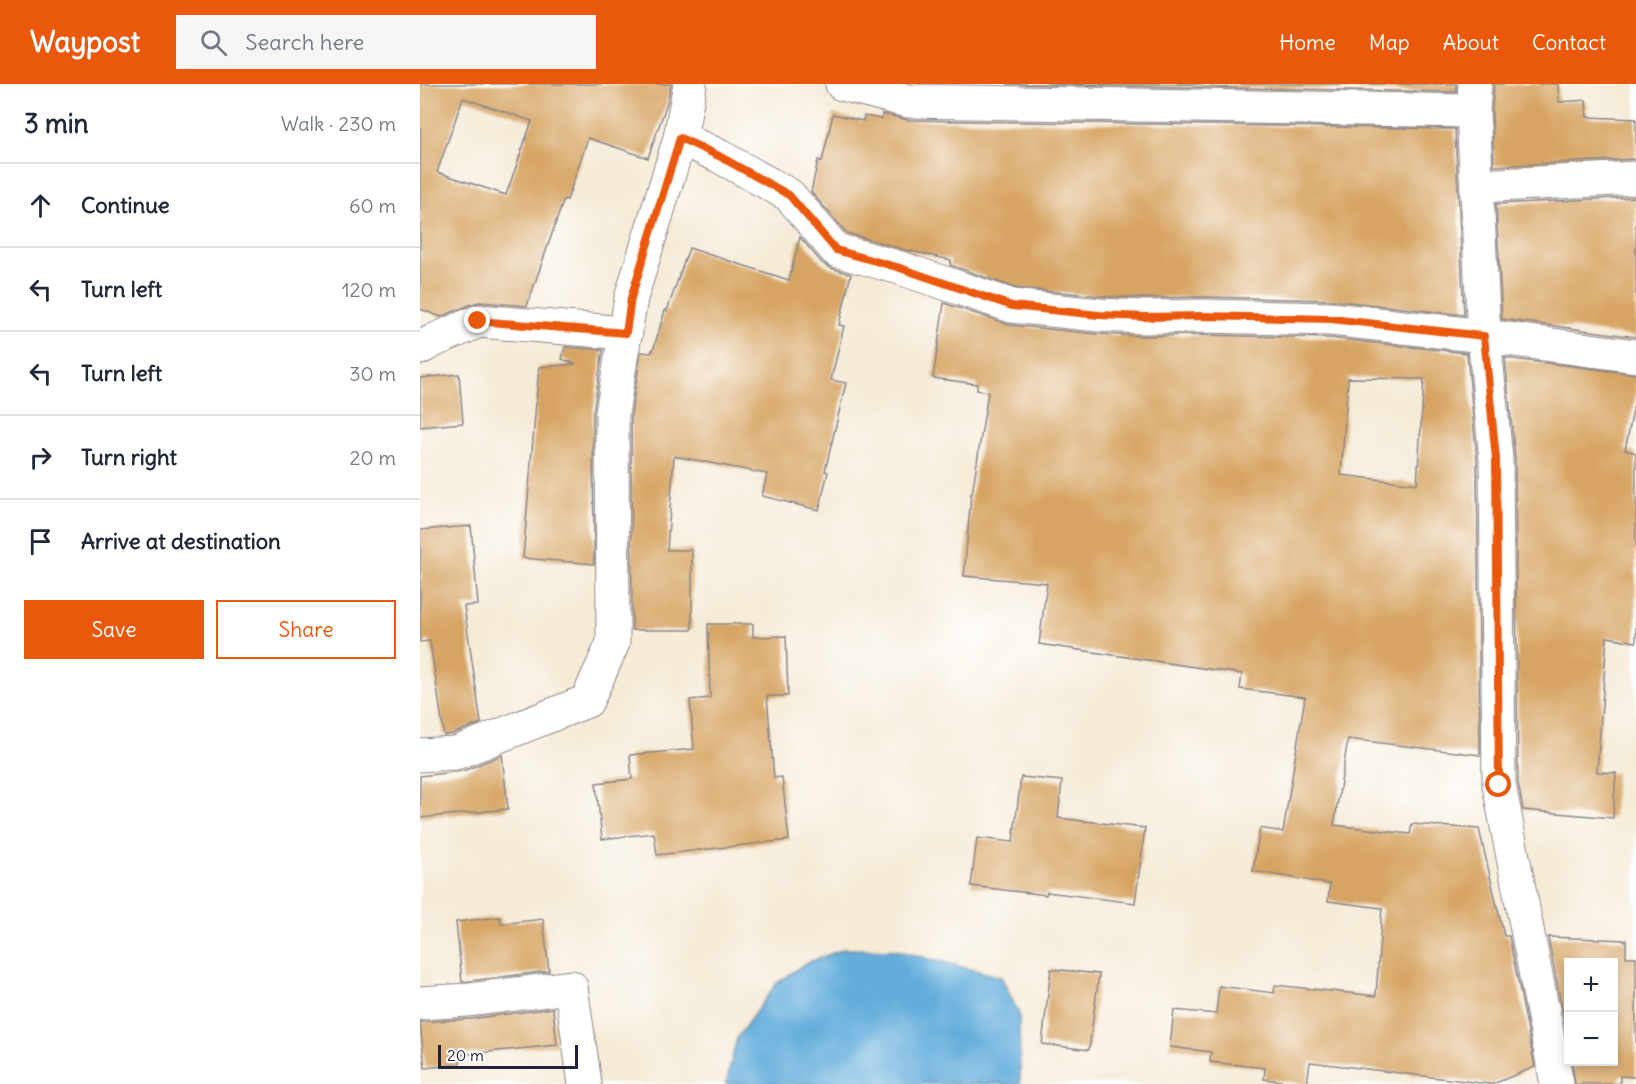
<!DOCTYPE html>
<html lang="en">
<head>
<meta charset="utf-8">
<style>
  body { margin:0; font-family:Delius,sans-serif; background:#f6f6f7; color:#1f2937 }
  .controls { position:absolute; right:18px; bottom:18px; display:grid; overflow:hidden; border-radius:0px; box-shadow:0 3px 9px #0003 }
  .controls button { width:54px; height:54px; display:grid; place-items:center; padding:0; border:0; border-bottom:2px solid #e0e1e3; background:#fff; color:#1f2937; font:30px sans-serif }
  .scale { position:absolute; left:18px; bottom:15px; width:140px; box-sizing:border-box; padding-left:6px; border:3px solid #22223b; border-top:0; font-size:16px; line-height:21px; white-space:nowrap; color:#22223b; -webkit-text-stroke:4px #fff; paint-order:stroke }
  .stop { position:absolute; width:18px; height:18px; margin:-14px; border:4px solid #ea580c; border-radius:50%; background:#fff }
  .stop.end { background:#ea580c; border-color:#fff; box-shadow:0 2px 6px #0008 }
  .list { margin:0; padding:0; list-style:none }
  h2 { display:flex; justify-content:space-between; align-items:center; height:78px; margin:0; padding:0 24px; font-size:26px }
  h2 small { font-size:20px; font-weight:400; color:#747a83 }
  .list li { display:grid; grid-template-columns:39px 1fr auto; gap:18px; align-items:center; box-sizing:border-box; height:84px; padding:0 24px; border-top:2px solid #e0e1e3 }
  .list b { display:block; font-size:22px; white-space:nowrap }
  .list em { font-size:20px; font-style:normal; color:#747a83 }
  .actions { display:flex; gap:12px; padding:18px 24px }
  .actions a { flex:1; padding:14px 0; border:2px solid #ea580c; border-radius:0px; text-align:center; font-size:21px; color:#ea580c }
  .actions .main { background:#ea580c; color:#fff }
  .icon { flex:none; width:33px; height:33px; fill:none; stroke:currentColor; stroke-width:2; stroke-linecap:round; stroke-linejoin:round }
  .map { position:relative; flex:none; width:1216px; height:1000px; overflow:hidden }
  header { display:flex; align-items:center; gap:36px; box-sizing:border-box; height:84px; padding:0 30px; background:#ea580c; color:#fff }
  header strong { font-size:28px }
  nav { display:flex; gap:33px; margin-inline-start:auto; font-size:21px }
  .search { width:420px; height:54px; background:#f6f6f7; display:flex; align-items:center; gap:15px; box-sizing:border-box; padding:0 21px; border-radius:0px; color:#747a83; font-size:22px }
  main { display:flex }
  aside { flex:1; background:#fff }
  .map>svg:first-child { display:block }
  .water { fill:#63addb; stroke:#42688b; stroke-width:1.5 }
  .building { fill:#d7a564; fill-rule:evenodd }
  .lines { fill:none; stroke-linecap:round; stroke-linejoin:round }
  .minor-casing { stroke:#8c8689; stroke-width:35 }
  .minor { stroke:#fff; stroke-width:33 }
  .route { stroke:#ea580c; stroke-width:8 }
</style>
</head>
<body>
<header>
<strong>Waypost</strong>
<div class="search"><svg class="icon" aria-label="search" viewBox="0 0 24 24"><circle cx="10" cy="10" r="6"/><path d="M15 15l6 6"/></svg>Search here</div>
<nav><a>Home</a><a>Map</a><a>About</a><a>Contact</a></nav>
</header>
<main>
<aside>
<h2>3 min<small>Walk · 230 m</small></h2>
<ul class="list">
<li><svg class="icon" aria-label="ahead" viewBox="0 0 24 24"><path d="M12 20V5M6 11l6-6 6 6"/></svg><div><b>Continue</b></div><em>60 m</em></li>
<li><svg class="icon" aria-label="left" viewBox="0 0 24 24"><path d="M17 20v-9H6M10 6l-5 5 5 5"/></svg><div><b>Turn left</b></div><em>120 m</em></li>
<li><svg class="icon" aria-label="left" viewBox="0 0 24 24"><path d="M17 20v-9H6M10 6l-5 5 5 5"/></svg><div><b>Turn left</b></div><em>30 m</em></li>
<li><svg class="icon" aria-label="right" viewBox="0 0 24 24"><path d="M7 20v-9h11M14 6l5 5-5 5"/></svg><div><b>Turn right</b></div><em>20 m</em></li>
<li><svg class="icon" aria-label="arrive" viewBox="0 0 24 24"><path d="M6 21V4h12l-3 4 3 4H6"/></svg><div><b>Arrive at destination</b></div></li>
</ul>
<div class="actions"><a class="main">Save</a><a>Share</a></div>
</aside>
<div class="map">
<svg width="1216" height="1000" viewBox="0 0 1216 1000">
  <rect width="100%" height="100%" fill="#fff"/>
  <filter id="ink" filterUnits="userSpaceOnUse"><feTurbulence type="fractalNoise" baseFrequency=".0167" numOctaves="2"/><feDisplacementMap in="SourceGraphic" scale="12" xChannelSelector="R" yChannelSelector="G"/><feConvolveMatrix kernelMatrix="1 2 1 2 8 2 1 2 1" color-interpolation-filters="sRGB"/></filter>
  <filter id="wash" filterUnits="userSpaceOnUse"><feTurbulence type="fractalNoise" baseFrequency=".008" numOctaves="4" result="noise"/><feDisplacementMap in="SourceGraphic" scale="24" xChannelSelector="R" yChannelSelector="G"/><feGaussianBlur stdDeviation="1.35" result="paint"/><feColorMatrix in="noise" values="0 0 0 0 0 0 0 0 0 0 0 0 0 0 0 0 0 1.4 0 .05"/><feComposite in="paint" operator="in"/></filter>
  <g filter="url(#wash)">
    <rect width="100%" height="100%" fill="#f5ebd7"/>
    <polygon class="water" points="424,865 475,866 581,893 599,930 600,1000 306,1000 317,954 356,900 384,880"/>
    <g id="blocks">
      <g class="building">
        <path d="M 0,0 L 251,0 L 247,19 L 228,74 L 168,54 L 147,116 L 144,115 L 107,222 L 60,218 L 52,220 L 21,233 L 0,225 ZM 43,14 L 112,37 L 86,111 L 17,88 Z"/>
        <polygon points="587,0 1036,0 1036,8"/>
        <polygon points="1074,0 1138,0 1139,18 1166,16 1167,33 1216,35 1216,75 1074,82 1072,27"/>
        <polygon points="413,30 443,37 444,32 462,35 462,30 488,36 1035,45 1044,231 912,216 783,213 724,214 680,212 596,204 530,181 531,176 486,166 427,149 391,108 398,76 402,78"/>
        <polygon points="1216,113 1216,253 1082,235 1076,120"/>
        <polygon points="380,153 402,179 411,184 431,190 419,241 424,242 411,296 426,299 405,387 408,388 399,426 342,412 347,390 254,372 247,466 272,466 272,546 212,546 211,330 221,268 231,269 232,266 233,267 245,226 247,227 269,164 369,196"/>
        <path d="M 524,219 L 590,241 L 677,250 L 723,252 L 783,251 L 910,254 L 1047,269 L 1057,376 L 1060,671 L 928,655 L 914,741 L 990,750 L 992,740 L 1059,745 L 1084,852 L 1089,852 L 1115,983 L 1073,1000 L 1069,1000 L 890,978 L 887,1000 L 844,995 L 845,984 L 790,978 L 791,968 L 750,963 L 754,926 L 796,930 L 799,902 L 854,909 L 855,901 L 956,912 L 962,824 L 908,817 L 910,800 L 833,787 L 840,744 L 863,748 L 885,613 L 820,605 L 822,590 L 619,560 L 627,499 L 544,492 L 551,410 L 552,410 L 568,308 L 557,306 L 557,300 L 513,294 ZM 928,294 L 1004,295 L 997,400 L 921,391 Z"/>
        <polygon points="145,263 183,266 173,329 174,480 103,474 119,283 156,280 142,275"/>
        <polygon points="1085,274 1216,290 1216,311 1205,366 1216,369 1216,558 1187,553 1177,688 1196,689 1193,734 1103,726 1098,699 1095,375"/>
        <polygon points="39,290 43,339 0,343 0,294"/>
        <polygon points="51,442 58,521 44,522 61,639 32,650 24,651 10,557 0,558 0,446"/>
        <polygon points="288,540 333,540 333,553 366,552 368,612 347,612 354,694 362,693 369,756 237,771 234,749 182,755 176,699 212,695 210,671 274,665 270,616 290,614"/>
        <polygon points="82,671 88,725 0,734 0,692 43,687"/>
        <polygon points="601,693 642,697 638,734 725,744 715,819 627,808 626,811 551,802 557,754 593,758"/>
        <polygon points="80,833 81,840 123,835 129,887 42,898 36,838"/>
        <polygon points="1128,853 1206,856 1206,873 1216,873 1216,993 1200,992 1200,1000 1155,1000 1152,978 1194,978 1194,879 1149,879 1149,961"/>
        <polygon points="631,885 679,890 669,966 622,960"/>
        <polygon points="133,924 137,961 39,971 40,980 5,984 0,938 50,935"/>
      </g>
    </g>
  </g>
  <g filter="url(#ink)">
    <use href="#blocks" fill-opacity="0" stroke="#8c8689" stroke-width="1.5"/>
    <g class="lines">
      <defs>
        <g id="minor">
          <polyline points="270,0 260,54 299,72 369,111 416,166 480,184 592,222 679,231 724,233 783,232 911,235 1064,252 1216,272"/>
          <polyline points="422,0 488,17 1053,27"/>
          <polyline points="1055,0 1053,27 1064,252 1076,375 1079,701 1137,1000"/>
          <polyline points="1057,102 1216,94"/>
          <polyline points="0,264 15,256 59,237 206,249"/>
          <polyline points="0,671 36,669 167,617 193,559 192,329 211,214 260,54"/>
          <polyline points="0,919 48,916 151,903 165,1000"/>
        </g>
      </defs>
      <use href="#minor" class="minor-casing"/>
      <use href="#minor" class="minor"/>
    </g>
  </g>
  <g class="lines" filter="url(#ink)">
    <polyline class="route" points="58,237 206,249 211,214 260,54 299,72 369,111 416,166 480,184 592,222 679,231 724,233 783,232 911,235 1064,252 1076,375 1079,701"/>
  </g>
</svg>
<div class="controls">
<button>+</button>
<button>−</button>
</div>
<div class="scale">20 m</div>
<div class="stop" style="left:1079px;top:701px"></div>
<div class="stop end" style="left:58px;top:237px"></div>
</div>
</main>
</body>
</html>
